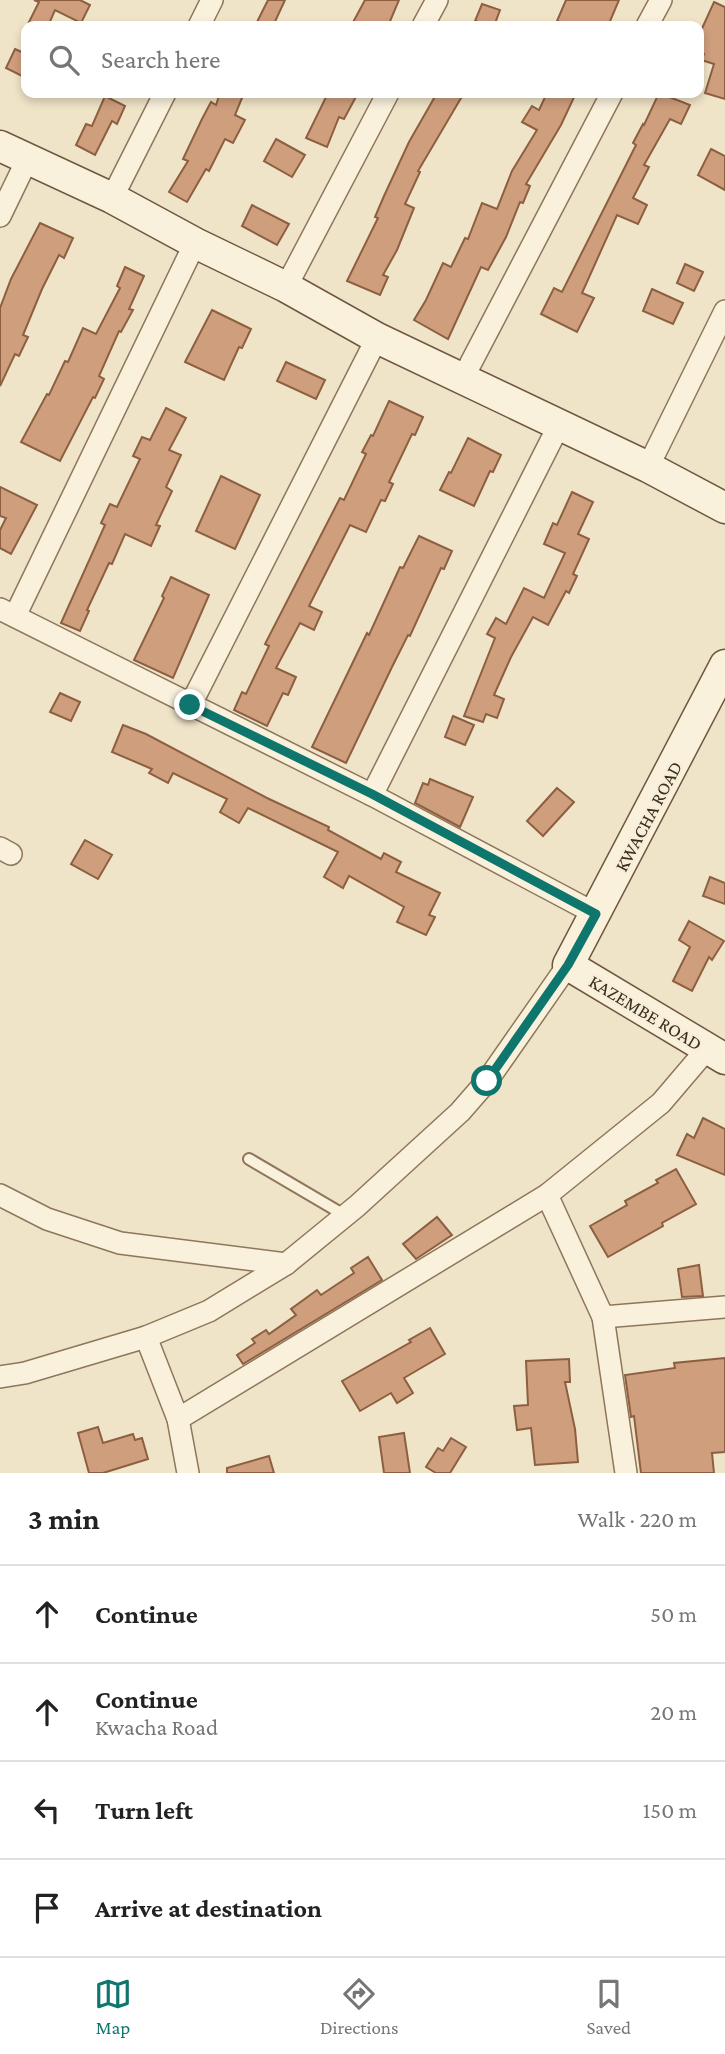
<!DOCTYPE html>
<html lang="en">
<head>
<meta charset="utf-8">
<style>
  body { margin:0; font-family:"Crimson Pro",serif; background:#f6f6f6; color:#222 }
  .stop { position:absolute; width:21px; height:21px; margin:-16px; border:5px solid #0f766e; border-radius:50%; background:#fff }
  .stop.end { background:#0f766e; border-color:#fff; box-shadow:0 2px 7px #0008 }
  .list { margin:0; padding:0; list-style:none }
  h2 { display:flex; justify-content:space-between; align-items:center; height:91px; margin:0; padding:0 28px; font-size:30px }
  h2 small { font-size:23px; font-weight:400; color:#767676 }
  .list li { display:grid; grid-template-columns:46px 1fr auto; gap:21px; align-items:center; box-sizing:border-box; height:98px; padding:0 28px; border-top:2px solid #e0e0e0 }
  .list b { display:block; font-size:26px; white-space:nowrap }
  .list p { margin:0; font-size:23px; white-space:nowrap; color:#767676 }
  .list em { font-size:23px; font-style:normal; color:#767676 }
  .icon { flex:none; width:38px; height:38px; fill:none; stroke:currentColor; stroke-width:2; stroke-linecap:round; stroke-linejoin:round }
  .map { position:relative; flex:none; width:725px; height:1473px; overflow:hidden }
  .search { position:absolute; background:#fff; box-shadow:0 4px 10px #0003; left:21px; right:21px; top:21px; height:77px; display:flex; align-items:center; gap:18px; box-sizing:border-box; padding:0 24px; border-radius:14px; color:#767676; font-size:26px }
  .sheet { height:483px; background:#fff }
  nav { display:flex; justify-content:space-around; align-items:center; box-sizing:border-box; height:98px; border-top:2px solid #e0e0e0; background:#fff; font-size:19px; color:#767676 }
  nav a { display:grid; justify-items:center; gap:4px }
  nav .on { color:#0f766e }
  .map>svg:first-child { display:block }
  .building { fill:#cf9f7d; stroke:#8d5f41; stroke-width:2 }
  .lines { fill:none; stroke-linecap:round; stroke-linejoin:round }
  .lane-casing { stroke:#8d765c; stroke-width:14 }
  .street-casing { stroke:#8d765c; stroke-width:24 }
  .secondary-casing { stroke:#6f573f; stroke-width:33 }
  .lane { stroke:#faf1dc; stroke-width:10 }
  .street { stroke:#faf1dc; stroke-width:21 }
  .secondary { stroke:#faf1dc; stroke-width:30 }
  .route { stroke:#0f766e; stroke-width:9 }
  .labels { text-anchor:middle; stroke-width:5; stroke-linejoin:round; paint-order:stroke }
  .street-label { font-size:19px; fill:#3d2e20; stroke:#f7eed8 }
</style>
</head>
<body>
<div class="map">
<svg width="725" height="1473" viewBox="0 0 725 1473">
  <rect width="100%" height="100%" fill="#f0e4c8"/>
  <g class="building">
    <polygon points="34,0 80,0 90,5 81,23 55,10 48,26 27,26 39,2"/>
    <polygon points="268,0 285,0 273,26 255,26"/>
    <polygon points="365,0 399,0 388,26 351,26"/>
    <polygon points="566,0 619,0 608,26 569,26 557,21"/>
    <polygon points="714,2 725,7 725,99 705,93 714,64 701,60 704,54 699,52 699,35"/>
    <polygon points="482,4 500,10 494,26 475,21"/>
    <polygon points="15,49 26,54 26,78 6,68"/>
    <polygon points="220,93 244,93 235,115 245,120 233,143 225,139 209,171 206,169 187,202 169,192 188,161 183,159 202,119 211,102 216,105"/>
    <polygon points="328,93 358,93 344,119 339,117 327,147 306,138"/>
    <polygon points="437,93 464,93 418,171 420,172 405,204 414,208 397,250 383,275 388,277 380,295 347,281 378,218 375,217 384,196 409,142"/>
    <polygon points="547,93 576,93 561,125 526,184 530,186 523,203 520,202 506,237 488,270 481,267 448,339 414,320 426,300 443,263 451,267 465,238 468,239 482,203 497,209 512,171 537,130 522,122 532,106 539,110"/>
    <polygon points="659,93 690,105 681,124 670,119 644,165 649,167 633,198 647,205 638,224 617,215 582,293 594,298 577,332 541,314 554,288 562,292 636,145 633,143 643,124 644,125"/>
    <polygon points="105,96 125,106 117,124 112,121 95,155 76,145 86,124 92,126"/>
    <polygon points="276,139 305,155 292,177 264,161"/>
    <polygon points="711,149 725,156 725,190 698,175"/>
    <polygon points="252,205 289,224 277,245 242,226"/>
    <polygon points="40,223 73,238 64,258 59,255 42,289 23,335 28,337 19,356 15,354 0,386 0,308 11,279"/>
    <polygon points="685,264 703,272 694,291 677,283"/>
    <polygon points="125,267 144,276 129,309 133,310 121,332 119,331 99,376 104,379 95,398 93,397 60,461 21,442 47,394 49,395 65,361 68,362 83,328 96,334 120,288 117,286"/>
    <polygon points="652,289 683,303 673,324 643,311"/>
    <polygon points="212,310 251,329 242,348 239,347 224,380 185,362"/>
    <polygon points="286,362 325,380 316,399 277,381"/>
    <polygon points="389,401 423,417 415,435 412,434 389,482 393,484 385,501 381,500 366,532 350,525 309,606 322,612 314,630 300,623 276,668 296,677 288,695 283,693 267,726 234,710 242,692 246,694 269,646 265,644 340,498 344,500 366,454 362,452 371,435 373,436"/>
    <polygon points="166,408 186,418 169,450 181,455 166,487 172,491 156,525 160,526 151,546 125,534 112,564 109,563 87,610 89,611 80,631 61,623 105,525 101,523 110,504 117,507 140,459 133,456 142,437 150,440"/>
    <polygon points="468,438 501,455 493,472 490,471 474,506 440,490 449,472 451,473"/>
    <polygon points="221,476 260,495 235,549 196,531"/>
    <polygon points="0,487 37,505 11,554 0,548 0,530 6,518 0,516"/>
    <polygon points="572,492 593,502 578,534 589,539 573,574 577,576 569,593 566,591 548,625 533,617 511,657 494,695 504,699 497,718 486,714 483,722 464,716 495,638 487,634 496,618 506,624 524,588 544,598 565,553 544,544 553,523 557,525"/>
    <polygon points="419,536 452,551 444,569 441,568 410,636 408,635 392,667 346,763 312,747 367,633 369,635 400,567 403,568"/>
    <polygon points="171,577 209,595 173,678 134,660 164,598 162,596"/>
    <polygon points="60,693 80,702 71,721 50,712"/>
    <polygon points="453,716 474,725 465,745 445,737"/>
    <polygon points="123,725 146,734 267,798 329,827 328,830 381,859 384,853 401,862 396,872 440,893 429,915 435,917 426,935 397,922 404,907 349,876 343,888 324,877 338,852 248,808 239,823 220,812 227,799 173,773 168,783 149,773 152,769 112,752"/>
    <polygon points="430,779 473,797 460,827 415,803 423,783 428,785"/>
    <polygon points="557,788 574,802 543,836 527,821"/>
    <polygon points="85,840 112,855 98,879 71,864"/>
    <polygon points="710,877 725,883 725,904 703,896"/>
    <polygon points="689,921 724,941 712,960 709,957 692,991 673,981 690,947 679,940"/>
    <polygon points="703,1118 725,1129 725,1175 677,1155 687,1134 694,1138"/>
    <polygon points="676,1169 696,1204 662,1223 663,1226 608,1257 590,1226 627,1205 625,1201 658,1183 656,1180"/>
    <polygon points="437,1217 452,1235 416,1259 403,1244"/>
    <polygon points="368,1257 382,1280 243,1364 237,1355 255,1343 252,1339 266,1330 269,1334 296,1315 291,1309 317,1290 321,1295 354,1273 351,1268"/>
    <polygon points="699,1265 703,1296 682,1297 678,1269"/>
    <polygon points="430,1328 445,1354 404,1378 413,1393 397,1403 391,1393 360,1411 342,1381 411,1342 409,1340"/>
    <polygon points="725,1358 725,1452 712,1453 714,1473 641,1473 634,1416 631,1417 625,1375 675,1368 674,1363"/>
    <polygon points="569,1359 570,1382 565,1382 575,1429 578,1462 535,1465 531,1428 517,1430 514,1406 528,1405 526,1361"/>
    <polygon points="98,1427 103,1443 133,1434 135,1440 142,1438 148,1459 103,1473 89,1473 78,1433"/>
    <polygon points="404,1433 410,1473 384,1473 379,1437"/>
    <polygon points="451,1438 466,1447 450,1473 436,1473 426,1467 438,1448 443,1451"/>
    <polygon points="269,1456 274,1473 227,1473 227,1468"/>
  </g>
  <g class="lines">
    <defs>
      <polyline id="lane" points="249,1159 346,1216"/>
      <g id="street">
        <polyline points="199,26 212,0"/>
        <polyline points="423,26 437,0"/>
        <polyline points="647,26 661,0"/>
        <polyline points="112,198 165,93"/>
        <polyline points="0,216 28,158"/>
        <polyline points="286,287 388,93"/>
        <polyline points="463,378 612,93"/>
        <polyline points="648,467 725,311"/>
        <polyline points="0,609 372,795 596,914"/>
        <polyline points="15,616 195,243"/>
        <polyline points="190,706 377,338"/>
        <polyline points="372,795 559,425"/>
        <polyline points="0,848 11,854"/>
        <polyline points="0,1195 47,1219 120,1243 286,1264"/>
        <polyline points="547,1195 603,1317 725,1307"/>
        <polyline points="603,1317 626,1473"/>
        <polyline points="146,1337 178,1419"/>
        <polyline points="0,1377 25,1373 146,1337 209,1311 286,1264 357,1206 460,1112 487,1081 568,965"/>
        <polyline points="188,1473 178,1419 547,1195 661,1103 707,1049"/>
      </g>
      <g id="secondary">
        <polyline points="0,146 112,198 195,243 286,287 377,338 648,467 725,508"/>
        <polyline points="725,665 568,965 725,1059"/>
      </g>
    </defs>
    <use href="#lane" class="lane-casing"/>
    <use href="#street" class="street-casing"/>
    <use href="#secondary" class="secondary-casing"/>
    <use href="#lane" class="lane"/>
    <use href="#street" class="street"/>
    <use href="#secondary" class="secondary"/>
  </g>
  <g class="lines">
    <polyline class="route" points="190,705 372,794 596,914 568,965 487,1081"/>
  </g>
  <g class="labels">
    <g class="street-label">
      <text transform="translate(648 816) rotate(-62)" y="7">KWACHA ROAD</text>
      <text transform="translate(646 1012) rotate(31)" y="7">KAZEMBE ROAD</text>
    </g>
  </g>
</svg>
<div class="stop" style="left:487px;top:1081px"></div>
<div class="stop end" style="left:190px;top:705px"></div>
<div class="search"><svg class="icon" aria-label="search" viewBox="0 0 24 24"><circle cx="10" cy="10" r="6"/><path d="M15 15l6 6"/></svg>Search here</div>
</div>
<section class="sheet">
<h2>3 min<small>Walk · 220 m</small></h2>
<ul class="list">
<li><svg class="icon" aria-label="ahead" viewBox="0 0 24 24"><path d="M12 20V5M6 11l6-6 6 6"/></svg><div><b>Continue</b></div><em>50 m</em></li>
<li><svg class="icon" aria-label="ahead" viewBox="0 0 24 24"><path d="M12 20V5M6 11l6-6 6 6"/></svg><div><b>Continue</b><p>Kwacha Road</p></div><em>20 m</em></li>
<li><svg class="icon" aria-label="left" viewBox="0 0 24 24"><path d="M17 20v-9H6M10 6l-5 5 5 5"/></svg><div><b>Turn left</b></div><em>150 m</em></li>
<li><svg class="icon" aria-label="arrive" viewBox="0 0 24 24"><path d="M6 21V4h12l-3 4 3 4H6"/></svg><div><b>Arrive at destination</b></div></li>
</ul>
</section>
<nav>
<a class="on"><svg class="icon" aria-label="map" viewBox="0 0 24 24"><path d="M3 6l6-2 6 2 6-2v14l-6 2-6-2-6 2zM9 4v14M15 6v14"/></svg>Map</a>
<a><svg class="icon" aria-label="directions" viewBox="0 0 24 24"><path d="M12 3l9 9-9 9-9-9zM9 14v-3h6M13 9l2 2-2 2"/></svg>Directions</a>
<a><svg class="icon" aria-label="saved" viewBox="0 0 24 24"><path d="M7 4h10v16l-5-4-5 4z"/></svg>Saved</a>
</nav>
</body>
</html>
